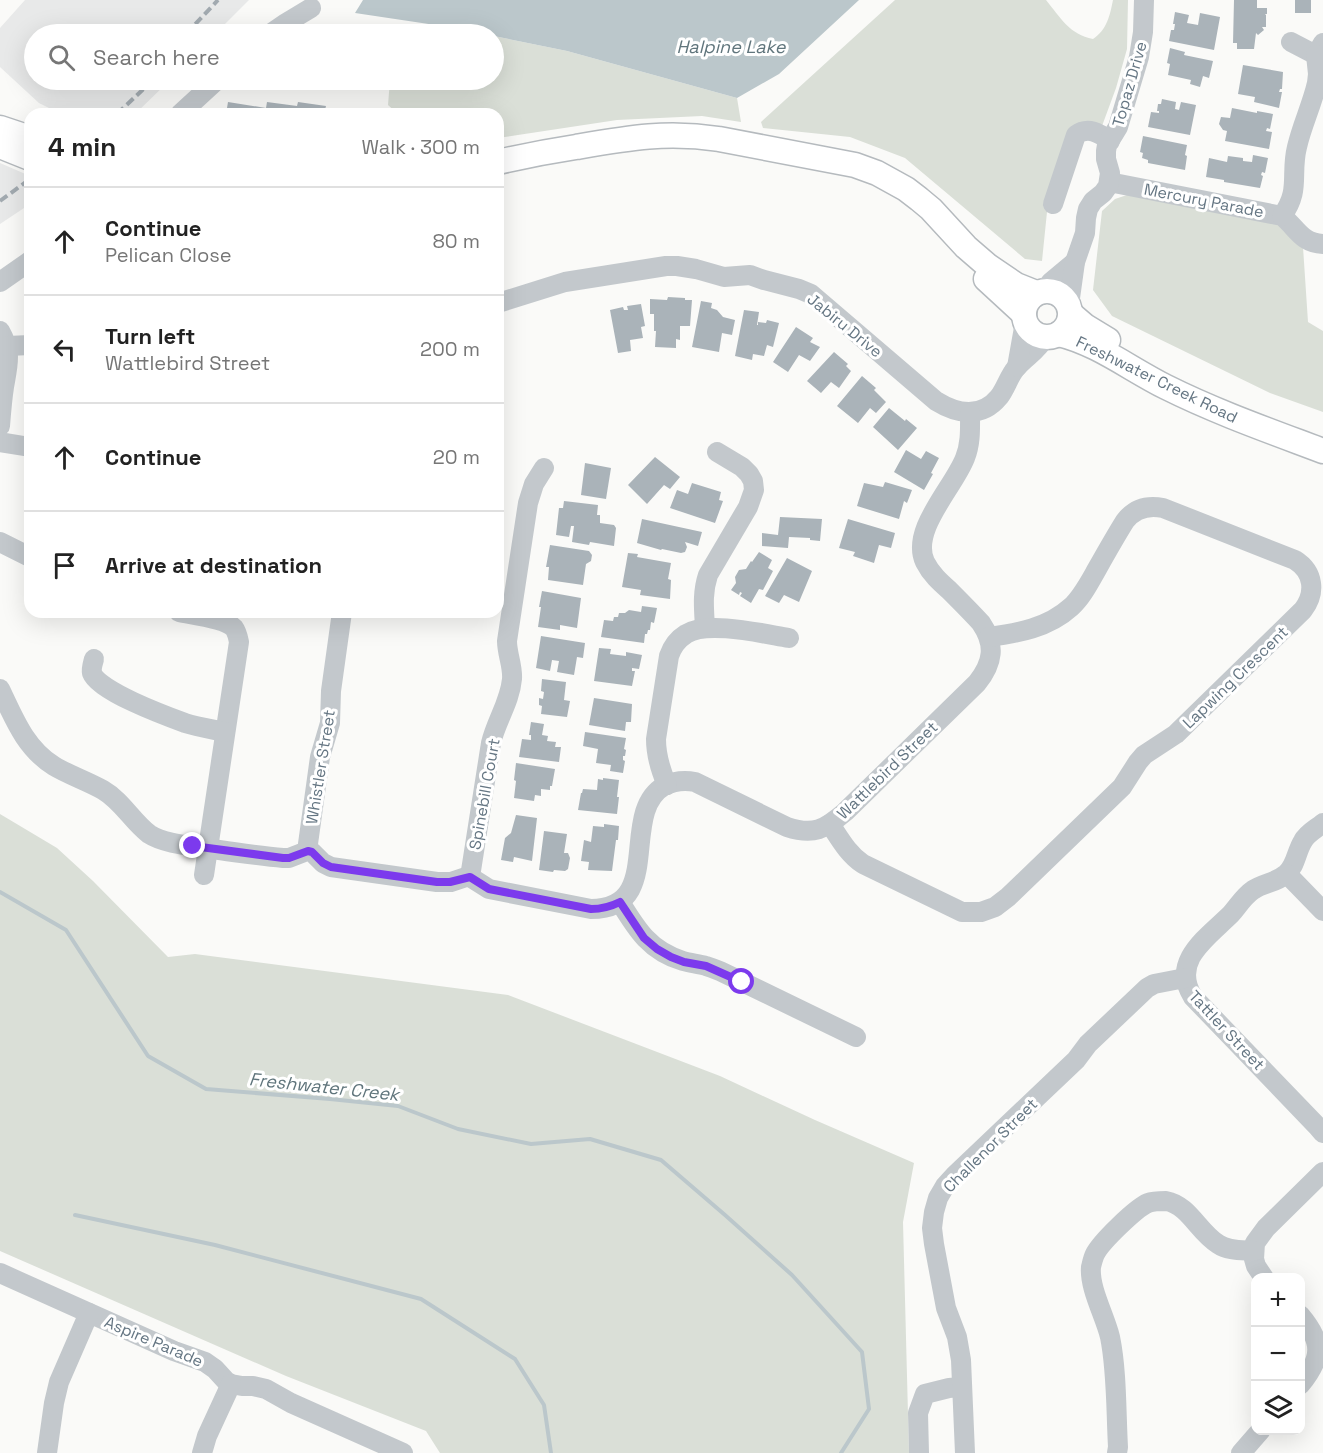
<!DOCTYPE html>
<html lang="en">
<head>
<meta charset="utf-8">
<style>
  body { margin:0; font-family:"Space Grotesk",sans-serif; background:#f6f6f6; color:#222 }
  .controls { position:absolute; right:18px; bottom:18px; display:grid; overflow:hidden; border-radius:12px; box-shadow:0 6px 24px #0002 }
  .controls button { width:54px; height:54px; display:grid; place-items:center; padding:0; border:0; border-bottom:2px solid #e0e0e0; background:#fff; color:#222; font:30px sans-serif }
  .stop { position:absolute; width:18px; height:18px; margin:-14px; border:4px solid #7c3aed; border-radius:50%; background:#fff }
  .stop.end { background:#7c3aed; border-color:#fff; box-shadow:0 2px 6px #0008 }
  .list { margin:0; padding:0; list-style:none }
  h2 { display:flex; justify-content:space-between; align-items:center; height:78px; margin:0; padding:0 24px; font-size:26px }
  h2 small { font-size:20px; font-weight:400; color:#767676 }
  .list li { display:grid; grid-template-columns:39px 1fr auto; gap:18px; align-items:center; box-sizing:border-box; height:108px; padding:0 24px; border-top:2px solid #e0e0e0 }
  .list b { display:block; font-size:22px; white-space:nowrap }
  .list p { margin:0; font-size:20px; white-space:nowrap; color:#767676 }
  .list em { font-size:20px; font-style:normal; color:#767676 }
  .icon { flex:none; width:33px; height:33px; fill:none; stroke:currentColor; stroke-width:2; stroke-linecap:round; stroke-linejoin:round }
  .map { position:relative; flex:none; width:1323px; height:1453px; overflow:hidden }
  .search { position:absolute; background:#fff; box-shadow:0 6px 24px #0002; left:24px; top:24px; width:480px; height:66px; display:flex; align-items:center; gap:15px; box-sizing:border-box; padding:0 21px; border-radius:33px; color:#767676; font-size:22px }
  .panel { position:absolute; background:#fff; box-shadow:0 6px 24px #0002; left:24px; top:108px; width:480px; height:510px; border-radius:18px }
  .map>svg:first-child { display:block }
  .built { fill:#e8e9e9 }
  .green { fill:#dadfd7 }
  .water { fill:#bbc7cb }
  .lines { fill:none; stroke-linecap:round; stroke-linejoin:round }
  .stream { stroke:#bbc7cb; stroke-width:4 }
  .building { fill:#aab3b9 }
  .major-casing { stroke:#b5babe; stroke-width:27 }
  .minor { stroke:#c3c8cc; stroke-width:20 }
  .major { stroke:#fff; stroke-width:24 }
  .rail { stroke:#a2aab0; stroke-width:4; stroke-dasharray:9 4.5; stroke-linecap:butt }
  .route { stroke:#7c3aed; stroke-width:8 }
  .labels { text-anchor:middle; stroke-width:6; stroke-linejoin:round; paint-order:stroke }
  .street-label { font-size:16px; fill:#657683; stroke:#fff }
  .water-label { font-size:18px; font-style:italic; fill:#60757c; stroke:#fff }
</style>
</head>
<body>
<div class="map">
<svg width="1323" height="1453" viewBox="0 0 1323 1453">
  <rect width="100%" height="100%" fill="#fafaf8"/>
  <g class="built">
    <polygon points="25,0 249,0 215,34 34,34 34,80 170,80 135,114 47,114 51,109 39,103 0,67 0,28"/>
    <polygon points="0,163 30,176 30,204 0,224"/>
  </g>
  <g class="green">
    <path d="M 895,0 L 1046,0 C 1060,17 1070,35 1093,39 C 1107,30 1110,15 1113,0 L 1128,0 L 1127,49 L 1116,88 L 1102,126 L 1066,137 L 1047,212 L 1042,261 L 1025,259 L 905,158 L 850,137 L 763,128 L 761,122 Z"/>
    <polygon points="494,36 567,51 737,98 741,122 702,116 617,120 498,138 498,114 398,114 388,105 390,80 494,80"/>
    <polygon points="1136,192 1276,222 1303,247 1308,322 1323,331 1323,412 1270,393 1112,316 1093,290 1102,211 1115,199"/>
    <polygon points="0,814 57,848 93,881 168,957 195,954 508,995 720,1076 815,1120 914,1163 903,1222 909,1453 440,1453 426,1431 286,1376 0,1251"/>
  </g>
  <polygon class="water" points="363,0 859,0 779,74 737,98 567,51 494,36 494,34 484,34 442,26 355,13"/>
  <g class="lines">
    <g class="stream">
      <polyline points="0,892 66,930 148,1056 206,1089 330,1099 398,1106 458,1129 531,1144 590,1139 661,1160 725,1215 792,1275 862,1352 869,1409 841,1453"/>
      <polyline points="75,1215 215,1245 421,1299 515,1359 544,1405 551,1453"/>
    </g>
  </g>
  <g class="building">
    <polygon points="1234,0 1257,0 1257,8 1267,8 1267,14 1265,14 1266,15 1266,27 1262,27 1264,30 1258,35 1256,33 1254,49 1237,49 1237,43 1233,43"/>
    <rect x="1295" y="0" width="16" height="13"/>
    <polygon points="1175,12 1189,15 1187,23 1198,25 1200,13 1220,17 1214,50 1169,41 1171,30 1174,30 1175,24 1173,24"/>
    <polygon points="1170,48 1185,52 1184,55 1213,61 1209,78 1203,76 1200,87 1190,84 1191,80 1168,75 1170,64 1167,63"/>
    <polygon points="1243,65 1283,72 1282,89 1280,89 1279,92 1282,92 1279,108 1254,102 1255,97 1238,94"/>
    <polygon points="1162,99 1176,102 1175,109 1179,110 1181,102 1196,105 1190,135 1148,127 1151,112 1159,113 1159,111 1157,111 1158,104 1161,104"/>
    <polygon points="228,102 266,108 267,102 297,106 298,102 326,106 324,114 226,114"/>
    <polygon points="1232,108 1257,113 1257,111 1273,114 1270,129 1267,128 1266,131 1272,132 1269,149 1225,141 1227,131 1223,130 1219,124 1221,117 1230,118"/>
    <polygon points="1143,136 1187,145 1185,155 1187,156 1185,170 1148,163 1148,160 1142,158 1143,153 1140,152"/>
    <polygon points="1253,155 1268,158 1265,173 1262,172 1261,175 1263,176 1260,188 1224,182 1224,180 1206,177 1209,158 1227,162 1228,156 1243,158 1243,161 1252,162"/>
    <polygon points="668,297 685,298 685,300 692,300 690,326 680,326 680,340 676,339 676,348 655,347 656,331 654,331 654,314 650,314 650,299 667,300"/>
    <polygon points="701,301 712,303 711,308 717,310 723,317 735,320 732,335 722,333 719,352 692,347"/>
    <polygon points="641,304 645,326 641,327 643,338 630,340 631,351 618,353 610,310 623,307 624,310 628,310 627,306"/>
    <polygon points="744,310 759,312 757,325 758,325 758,322 766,323 767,320 779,323 773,347 767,345 764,356 753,354 752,360 735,356"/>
    <polygon points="796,327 813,338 810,342 820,347 810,361 799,355 788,372 773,362"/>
    <polygon points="834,352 848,364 846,366 851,371 839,388 831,382 821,393 807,381"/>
    <polygon points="862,376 876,388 874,390 886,402 876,413 870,408 858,423 837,406"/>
    <polygon points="889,408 905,421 906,419 917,428 898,450 873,427"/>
    <polygon points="906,450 921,459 926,451 939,458 931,473 933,474 924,490 894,472"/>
    <polygon points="655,457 680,477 670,489 664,485 647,504 628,485"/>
    <polygon points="585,463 611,468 606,499 581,495"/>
    <polygon points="885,482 912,490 907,503 904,501 899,519 857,506 864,483 883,487"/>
    <polygon points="692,483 721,492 719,500 723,501 715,523 670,508 677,490 688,494"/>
    <polygon points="564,501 598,505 597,515 600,515 600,523 614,525 616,528 614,546 590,542 589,545 572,542 574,526 571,526 569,537 556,535 559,508 563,508"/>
    <polygon points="780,517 822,519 820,541 810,540 810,538 789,537 788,548 762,546 762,533 778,535"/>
    <polygon points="642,519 702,532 698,546 685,542 687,547 685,552 681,553 662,549 661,550 637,543"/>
    <polygon points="848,519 895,533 891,548 879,545 874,563 853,556 855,552 839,548"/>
    <polygon points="550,545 589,551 592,555 591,561 586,564 583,585 548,580 549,567 546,567"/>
    <polygon points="759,552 772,560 768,568 773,571 763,590 759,589 751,603 740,596 742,593 740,592 739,595 731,590 736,583 735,577 739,570 746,569 751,561 752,562"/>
    <polygon points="628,553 638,554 637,557 671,563 668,579 671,580 670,599 640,595 641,590 622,587"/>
    <polygon points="787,558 812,571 799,602 784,595 779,603 765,596"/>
    <polygon points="542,591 581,598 577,628 560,625 560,630 538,627 541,607 539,607"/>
    <polygon points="642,606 657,608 654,623 651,622 650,630 648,630 647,634 645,634 644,643 601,637 604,620 613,621 614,617 618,617 619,613 625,613 629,610 641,612"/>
    <polygon points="541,636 585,643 583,658 577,657 574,675 557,672 559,661 552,660 550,671 536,668"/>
    <polygon points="599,648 611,649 610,654 626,656 626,652 642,655 639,669 632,668 632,671 635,671 632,686 594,681"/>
    <polygon points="542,679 566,682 564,700 570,701 567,717 541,714 542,706 539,705 539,698 543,699 544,692 541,691"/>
    <polygon points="594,698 632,704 631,722 626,722 625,731 589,725"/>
    <polygon points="531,722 544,724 542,735 548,736 547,741 556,742 555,747 561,747 559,762 519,757 522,739 531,740 531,735 529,735"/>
    <polygon points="585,732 626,738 624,749 626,750 625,756 623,756 623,760 625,761 623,773 610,771 611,765 596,763 598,749 583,746"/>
    <polygon points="516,763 555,769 552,786 550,786 550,790 541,789 541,796 535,795 534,801 514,798 516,781 514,780"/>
    <polygon points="603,778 619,780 617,797 619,797 617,814 578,810 581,793 582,793 583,789 597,790 598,779 603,780"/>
    <polygon points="516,815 537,818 532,861 514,857 513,862 501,860 505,838 511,833"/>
    <polygon points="604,824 619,826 618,840 616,840 612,871 588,870 589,862 581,861 584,840 591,842 593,826 604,827"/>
    <polygon points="544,831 567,834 564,853 568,853 570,858 568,869 565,871 554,870 553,872 539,870"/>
  </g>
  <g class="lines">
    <defs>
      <g id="major">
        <polyline points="0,128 30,138"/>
        <polyline points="0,146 30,158"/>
        <path d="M 498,162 C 524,156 550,151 576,147 C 628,138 666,131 719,139 L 855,165 L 877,173 L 906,189 L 919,199 L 931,209 L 966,247 L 988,266 L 1016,285 L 1036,293"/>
        <polyline points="986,279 1024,314"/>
        <circle cx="1047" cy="314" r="23"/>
        <polyline points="1071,314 1085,326 1108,340"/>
        <path d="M 1059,334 C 1097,343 1130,369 1166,387 C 1216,412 1270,431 1323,451"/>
      </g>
    </defs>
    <use href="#major" class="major-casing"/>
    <g class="minor">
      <polyline points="270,34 286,23 311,8"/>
      <polyline points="1291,42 1316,55 1323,43"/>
      <polyline points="180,114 217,80"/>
      <path d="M 1109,182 L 1282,216 C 1297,228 1301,243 1323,244"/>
      <path d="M 1053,204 L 1076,135 C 1088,126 1099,133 1110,141"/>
      <path d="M 1282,216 C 1301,190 1290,175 1297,147 C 1302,125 1312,105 1317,83 L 1318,74 L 1316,55"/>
      <polyline points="0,282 30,261"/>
      <polyline points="1044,291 1051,282 1075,262"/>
      <path d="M 498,303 L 565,282 L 666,266 L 677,266 L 696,269 L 724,277 L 750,275 L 764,280 L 799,289 L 811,294 L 936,401 C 957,414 981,419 999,397 C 1006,388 1009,376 1016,368 C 1026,356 1038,351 1045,337"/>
      <polyline points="1069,305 1075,262 1085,233 1086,218 1088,209 1093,201 1103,193 1108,186 1110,173 1106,159 1106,151 1107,145 1118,127 1139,57 1143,32 1144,0"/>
      <path d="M 0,331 C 12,352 8,364 4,387 C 2,400 1,413 0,426"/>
      <polyline points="8,346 30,345"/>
      <polyline points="1017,367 1025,322"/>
      <polyline points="0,442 30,447"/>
      <polyline points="0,542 30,557"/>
      <path d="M 179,612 C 193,615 225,618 234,628 C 237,632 238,637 239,642 L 204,875"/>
      <path d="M 705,627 C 704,609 702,593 708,575 L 748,507 L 754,490 L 753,481 L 749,474 L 742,467 L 717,452"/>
      <path d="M 94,659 C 93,663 91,668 92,673 C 98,691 166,716 185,723 C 198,727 211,729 225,732"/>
      <path d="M 0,689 C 14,718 25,748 54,766 C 69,775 87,781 103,790 C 122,801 132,821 149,834 C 164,844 193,846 211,849 C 235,852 259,856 283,858 L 289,858 L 307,851 L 312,852 L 323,863 L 331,867 L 437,882 L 451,882 L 466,877 L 470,877 L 489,889 L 591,909 C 666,909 618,813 664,786 C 674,781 684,780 695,782 L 787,827 C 814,836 825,829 845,812 L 977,683 C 993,663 996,645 981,623 C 971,612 960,601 949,590 C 940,582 931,574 925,562 C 910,530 954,487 965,458 C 971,443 970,428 970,413"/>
      <path d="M 667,785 C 660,769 656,755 656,739 L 669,656 C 672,647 678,639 686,634 C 707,620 764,634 789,638"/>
      <path d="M 1323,823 C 1316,829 1307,833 1303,841 C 1296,852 1296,866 1286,874 C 1276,883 1263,883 1253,890 C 1244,896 1238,906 1231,914 C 1208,937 1170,961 1193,997 L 1317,1126 L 1323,1133"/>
      <path d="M 830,824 C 840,839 848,854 863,864 L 962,912 L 981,912 L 995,907 L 1008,897 L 1122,787 L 1138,762 L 1144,755 L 1176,734 L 1303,610 C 1316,593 1314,572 1295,560 L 1163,508 C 1148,505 1135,508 1125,521 C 1115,537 1106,553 1097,569 C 1089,583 1082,597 1071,607 C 1048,628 1018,633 989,637"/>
      <polyline points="307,851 320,757 330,723 331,691 342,612"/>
      <polyline points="1287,874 1323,911"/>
      <path d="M 470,877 L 491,743 C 496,721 510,702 512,679 C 513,666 507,654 507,641 L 528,503 L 534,484 L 544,468"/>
      <path d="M 620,902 C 637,930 650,951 683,961 C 690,963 699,964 706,966 C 712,968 718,970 724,973 L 856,1037"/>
      <polyline points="0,1273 174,1351 205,1362 215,1369 226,1381 231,1384 242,1386 253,1386 266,1389 291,1403 403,1453"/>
      <polyline points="1264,1278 1256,1266 1254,1259 1255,1243 1266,1228 1323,1172"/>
      <path d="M 1300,1315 C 1323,1342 1323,1357 1300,1385"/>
      <polyline points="47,1453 54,1403 59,1382 89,1313"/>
      <polyline points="202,1453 207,1436 231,1384"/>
      <polyline points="919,1453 918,1413 925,1394 949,1388 961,1387"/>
      <polyline points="965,1453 961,1360 957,1337 946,1308 934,1244 932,1228 934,1212 938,1198 945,1186 955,1175 1076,1060 1088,1044 1147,988 1154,984 1185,978"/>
      <path d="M 1117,1453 L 1118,1447 C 1116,1412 1117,1371 1110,1337 C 1105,1316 1089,1288 1091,1267 C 1092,1263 1093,1258 1095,1254 C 1101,1242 1136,1208 1148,1203 C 1153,1201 1160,1201 1166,1201 C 1189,1205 1199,1233 1218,1244 C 1228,1251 1242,1250 1254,1251"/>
      <polyline points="1241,1453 1261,1430"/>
    </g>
    <use href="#major" class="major"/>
    <g class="rail">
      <polyline points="186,34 218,0"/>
      <polyline points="117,114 153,80"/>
      <polyline points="0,201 30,179"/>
    </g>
  </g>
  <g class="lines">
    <path class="route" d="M 193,846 L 283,858 L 289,858 L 308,851 L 312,852 L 323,863 L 331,867 L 437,882 L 450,882 L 470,877 L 489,889 L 591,909 C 602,909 610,907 620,902 L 644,938 L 657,949 L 671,957 L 684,962 L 706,966 L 742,982"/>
  </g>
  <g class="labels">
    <g class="street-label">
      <text transform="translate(1129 84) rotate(-74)" y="6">Topaz Drive</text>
      <text transform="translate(1204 200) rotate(11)" y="6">Mercury Parade</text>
      <text transform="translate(845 325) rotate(39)" y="6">Jabiru Drive</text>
      <text transform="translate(1157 379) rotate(26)" y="6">Freshwater Creek Road</text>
      <text transform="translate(1235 677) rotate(-44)" y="6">Lapwing Crescent</text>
      <text transform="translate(320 767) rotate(-81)" y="6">Whistler Street</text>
      <text transform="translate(887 770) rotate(-44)" y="6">Wattlebird Street</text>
      <text transform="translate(484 794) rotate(-80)" y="6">Spinebill Court</text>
      <text transform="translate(1227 1030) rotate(47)" y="6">Tattler Street</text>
      <text transform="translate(990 1145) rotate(-45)" y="6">Challenor Street</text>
      <text transform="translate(154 1341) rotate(23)" y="6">Aspire Parade</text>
    </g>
    <g class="water-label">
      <text x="731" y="53">Halpine Lake</text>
      <text transform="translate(324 1087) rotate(6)" y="6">Freshwater Creek</text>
    </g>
  </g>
</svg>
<div class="controls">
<button>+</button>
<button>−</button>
<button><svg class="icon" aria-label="layers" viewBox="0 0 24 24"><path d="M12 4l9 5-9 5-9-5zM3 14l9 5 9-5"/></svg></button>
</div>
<div class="stop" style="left:742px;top:982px"></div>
<div class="stop end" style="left:193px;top:846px"></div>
<div class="search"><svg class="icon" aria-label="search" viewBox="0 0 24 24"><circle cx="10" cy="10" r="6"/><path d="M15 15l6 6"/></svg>Search here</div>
<section class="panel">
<h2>4 min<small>Walk · 300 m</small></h2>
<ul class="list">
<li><svg class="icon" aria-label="ahead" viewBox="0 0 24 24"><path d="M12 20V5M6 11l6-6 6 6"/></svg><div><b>Continue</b><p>Pelican Close</p></div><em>80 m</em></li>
<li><svg class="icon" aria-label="left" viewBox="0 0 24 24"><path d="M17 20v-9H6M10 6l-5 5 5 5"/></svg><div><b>Turn left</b><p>Wattlebird Street</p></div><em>200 m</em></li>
<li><svg class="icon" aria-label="ahead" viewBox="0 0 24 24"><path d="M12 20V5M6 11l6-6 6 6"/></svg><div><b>Continue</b></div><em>20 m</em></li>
<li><svg class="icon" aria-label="arrive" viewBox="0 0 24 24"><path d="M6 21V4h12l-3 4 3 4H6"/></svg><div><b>Arrive at destination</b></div></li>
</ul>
</section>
</div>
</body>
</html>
